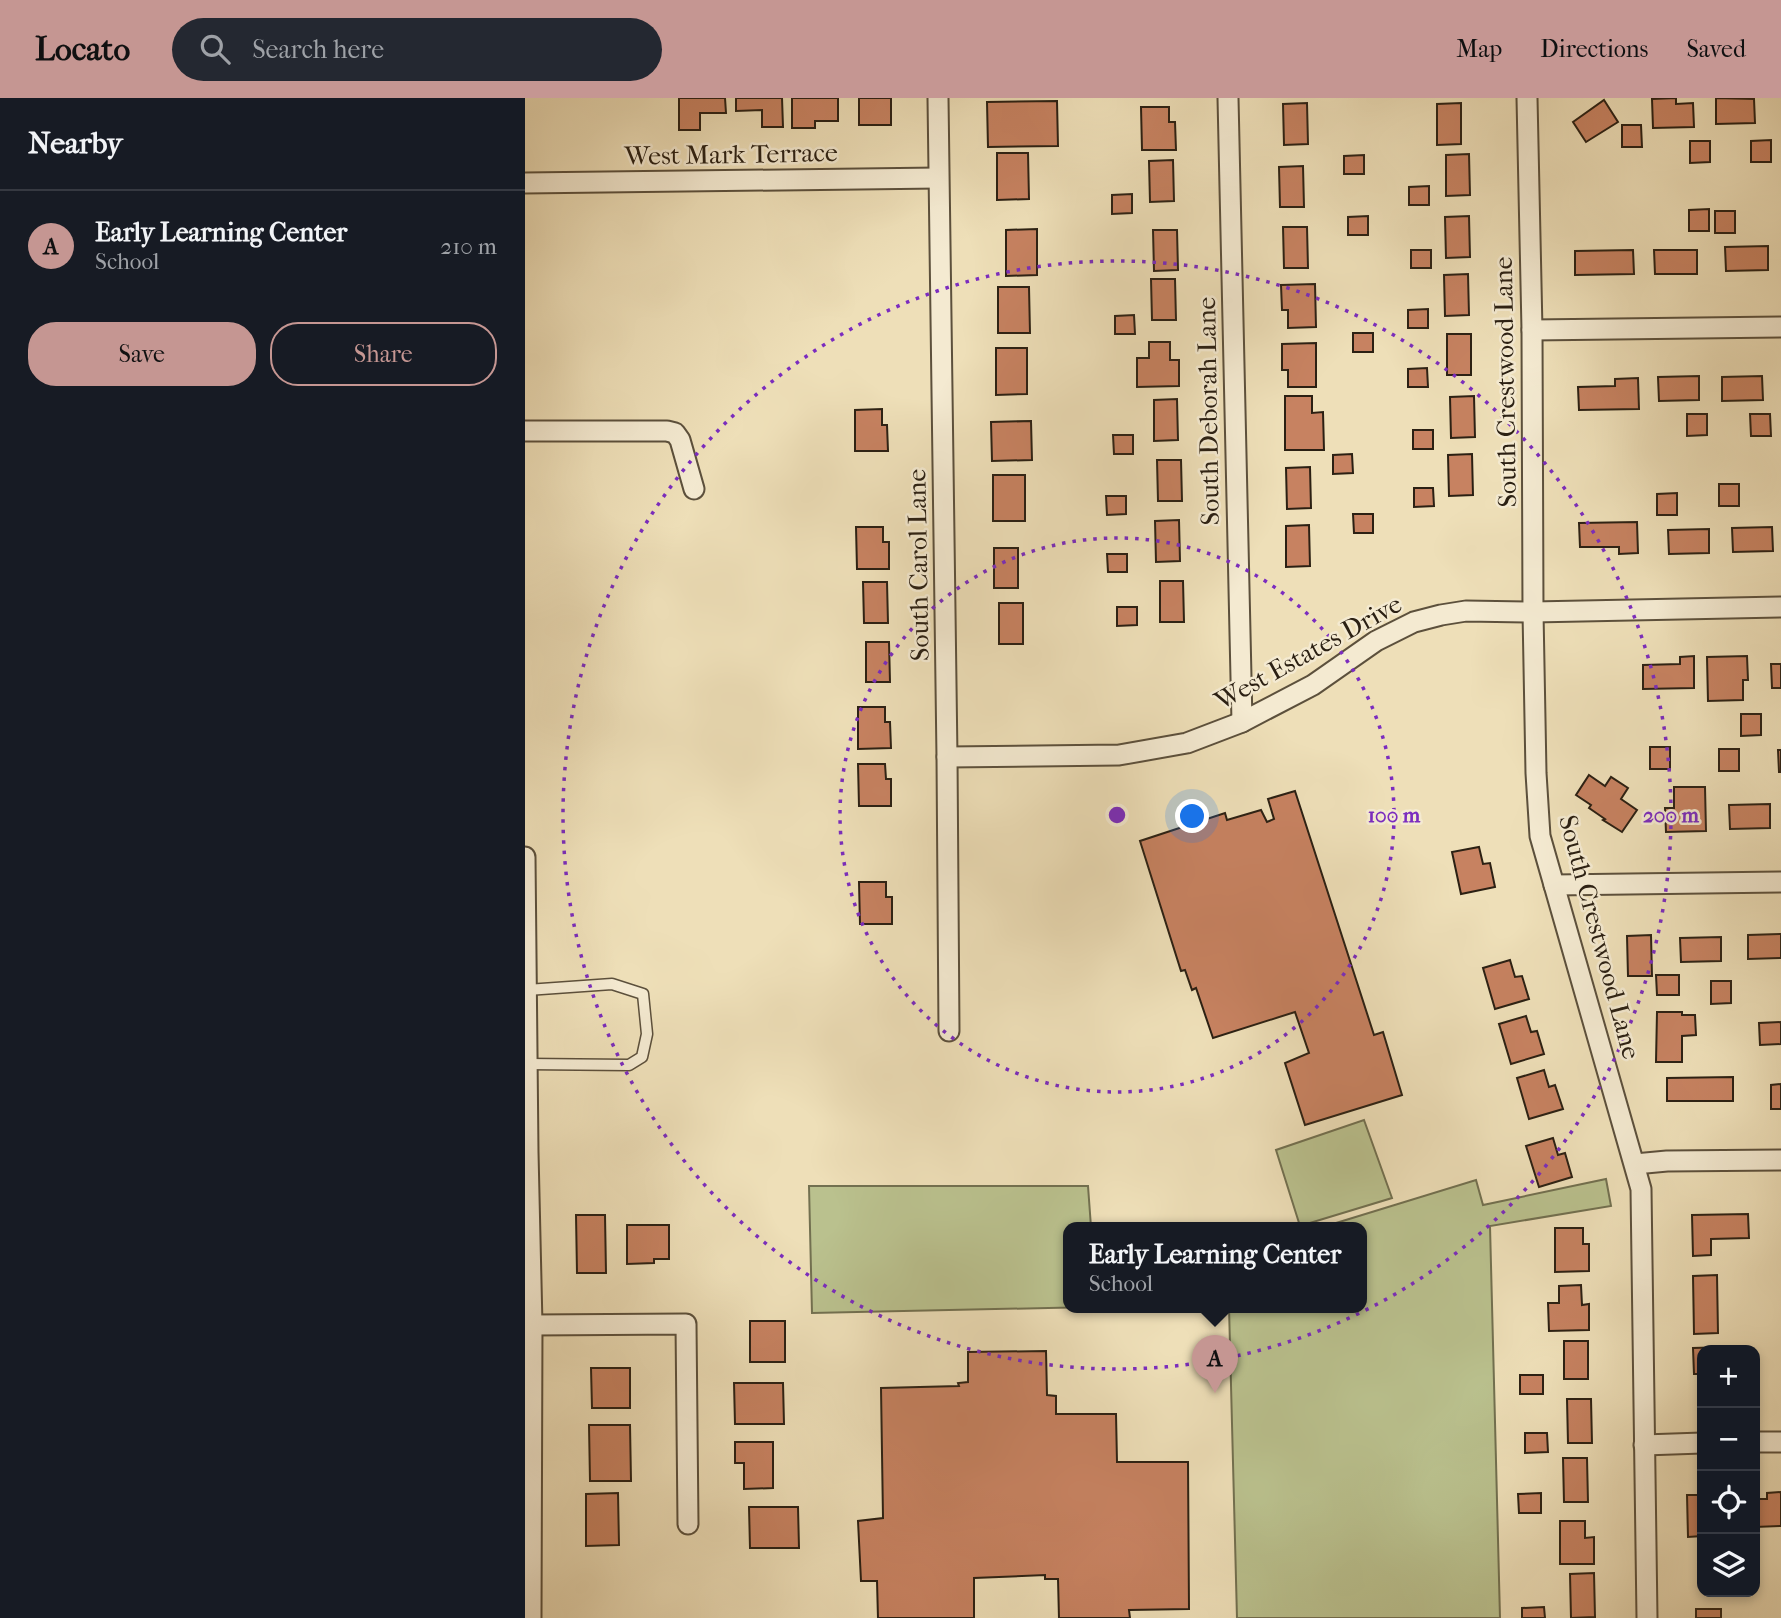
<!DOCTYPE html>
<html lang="en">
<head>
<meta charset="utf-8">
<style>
  body { margin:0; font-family:"IM FELL French Canon",serif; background:#242831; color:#f1f3f6 }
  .controls { position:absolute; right:21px; bottom:21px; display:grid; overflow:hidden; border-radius:14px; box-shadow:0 4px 10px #0003 }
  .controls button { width:63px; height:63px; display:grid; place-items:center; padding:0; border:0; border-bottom:2px solid #363941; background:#171b24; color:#f1f3f6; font:35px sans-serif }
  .you { position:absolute; left:668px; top:719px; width:24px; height:24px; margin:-18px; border:5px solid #fff; border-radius:50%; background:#1a73e8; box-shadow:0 0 0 10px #1a73e833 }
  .badge { display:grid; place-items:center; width:46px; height:46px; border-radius:50%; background:#c59692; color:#111; font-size:23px; font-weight:700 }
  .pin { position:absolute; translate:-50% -58px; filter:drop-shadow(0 2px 4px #0008) }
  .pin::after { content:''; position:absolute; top:37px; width:24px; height:21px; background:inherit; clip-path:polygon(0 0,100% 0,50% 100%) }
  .popup { position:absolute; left:538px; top:1124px; width:304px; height:91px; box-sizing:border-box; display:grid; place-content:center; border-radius:14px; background:#171b24; filter:drop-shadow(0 2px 5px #0005); font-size:23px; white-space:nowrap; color:#9ea1a6 }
  .popup b { font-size:26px; color:#f1f3f6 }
  .popup::after { content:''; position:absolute; left:50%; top:100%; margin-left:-14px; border:14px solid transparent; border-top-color:#171b24 }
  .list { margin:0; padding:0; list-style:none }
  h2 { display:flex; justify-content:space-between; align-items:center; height:91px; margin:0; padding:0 28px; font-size:30px }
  h2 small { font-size:23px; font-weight:400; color:#9ea1a6 }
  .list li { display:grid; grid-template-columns:46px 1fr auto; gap:21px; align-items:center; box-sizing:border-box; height:112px; padding:0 28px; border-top:2px solid #363941 }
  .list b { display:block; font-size:26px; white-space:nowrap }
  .list p { margin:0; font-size:23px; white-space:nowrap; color:#9ea1a6 }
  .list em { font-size:23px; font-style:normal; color:#9ea1a6 }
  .actions { display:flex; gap:14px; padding:21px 28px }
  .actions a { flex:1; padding:16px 0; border:2px solid #c59692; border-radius:28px; text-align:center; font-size:24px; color:#c59692 }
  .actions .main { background:#c59692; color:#111 }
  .icon { flex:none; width:38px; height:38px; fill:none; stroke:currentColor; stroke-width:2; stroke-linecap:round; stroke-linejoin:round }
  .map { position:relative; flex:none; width:1256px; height:1520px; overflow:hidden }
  header { display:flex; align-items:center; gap:42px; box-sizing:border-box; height:98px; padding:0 35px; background:#c59692; color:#111 }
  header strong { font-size:33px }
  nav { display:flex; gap:38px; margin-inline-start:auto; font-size:24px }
  .search { width:490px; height:63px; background:#242831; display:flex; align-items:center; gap:18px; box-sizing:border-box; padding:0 24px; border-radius:38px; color:#9ea1a6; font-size:26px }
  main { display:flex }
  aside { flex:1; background:#171b24 }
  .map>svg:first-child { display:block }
  .green { fill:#bac18e; stroke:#727050; stroke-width:2 }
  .building { fill:#c78261; stroke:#2b2013; stroke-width:2 }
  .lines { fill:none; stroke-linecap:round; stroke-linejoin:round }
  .service-casing { stroke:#5c503c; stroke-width:13 }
  .minor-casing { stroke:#5c503c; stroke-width:23 }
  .service { stroke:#f4ead1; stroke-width:10 }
  .minor { stroke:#f4ead1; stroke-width:19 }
  .ring { fill:none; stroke:#7b2cbf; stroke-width:3.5; stroke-dasharray:3.5 7 }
  .labels { text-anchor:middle; stroke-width:5; stroke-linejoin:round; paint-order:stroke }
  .street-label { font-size:26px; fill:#2b2013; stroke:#f4ead1 }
  .centre { fill:#7b2cbf; stroke:#f4ead1; stroke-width:3.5 }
  .ring-label { font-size:21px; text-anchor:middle; font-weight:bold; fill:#7b2cbf; stroke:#f4ead1; stroke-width:5; stroke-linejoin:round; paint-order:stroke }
</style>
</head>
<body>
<header>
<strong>Locato</strong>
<div class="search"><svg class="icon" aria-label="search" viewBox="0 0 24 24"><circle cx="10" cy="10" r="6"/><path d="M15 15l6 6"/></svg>Search here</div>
<nav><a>Map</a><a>Directions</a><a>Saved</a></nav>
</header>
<main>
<aside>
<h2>Nearby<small></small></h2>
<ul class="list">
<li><span class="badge">A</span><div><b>Early Learning Center</b><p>School</p></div><em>210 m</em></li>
</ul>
<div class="actions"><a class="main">Save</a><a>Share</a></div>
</aside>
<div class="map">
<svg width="1256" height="1520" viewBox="0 0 1256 1520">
  <rect width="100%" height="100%" fill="#eedfb8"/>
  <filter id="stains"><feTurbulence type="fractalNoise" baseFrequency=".00286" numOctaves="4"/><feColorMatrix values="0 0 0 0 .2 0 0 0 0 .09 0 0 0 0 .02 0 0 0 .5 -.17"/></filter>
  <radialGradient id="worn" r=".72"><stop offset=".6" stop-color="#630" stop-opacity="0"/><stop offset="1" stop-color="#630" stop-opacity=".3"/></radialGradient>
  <g class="green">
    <polygon points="839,1022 867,1100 775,1128 751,1052"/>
    <polygon points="1081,1081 1086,1108 965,1128 975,1520 712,1520 704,1209 837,1209 837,1129 798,1129 951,1082 958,1107"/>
    <polygon points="284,1088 563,1088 566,1129 543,1129 543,1209 567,1209 287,1215"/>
  </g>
  <g class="building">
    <polygon points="154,0 200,0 201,15 175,15 175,32 154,32"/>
    <polygon points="211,0 257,0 258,29 237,29 237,12 211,13"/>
    <polygon points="267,0 313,0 313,23 290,23 290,30 267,30"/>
    <rect x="334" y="0" width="32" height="27"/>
    <polygon points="1151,0 1151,6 1168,5 1169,29 1128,30 1127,1"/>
    <polygon points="1191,0 1229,1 1230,25 1191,26"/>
    <polygon points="1079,2 1093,24 1061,44 1048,24"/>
    <polygon points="532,3 533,48 463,49 462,4"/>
    <polygon points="782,5 783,46 759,47 758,6"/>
    <polygon points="936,5 936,46 912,47 912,6"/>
    <polygon points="616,9 644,9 644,24 650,24 651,52 617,52"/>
    <polygon points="1097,27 1116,27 1117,49 1097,49"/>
    <polygon points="1246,42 1246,64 1226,64 1226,43"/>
    <polygon points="1165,43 1185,43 1185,64 1165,65"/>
    <polygon points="472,55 503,55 504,101 472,102"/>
    <polygon points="944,56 945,97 921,98 921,57"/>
    <polygon points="839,57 839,76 819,76 819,58"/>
    <polygon points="648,62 649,103 625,104 624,63"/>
    <polygon points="778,68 779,109 755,109 754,69"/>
    <polygon points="904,88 904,107 884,107 884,89"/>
    <polygon points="607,96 607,115 587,116 587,97"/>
    <polygon points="1184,111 1184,133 1164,133 1164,112"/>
    <rect x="1190" y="113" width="20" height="22"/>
    <polygon points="843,118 843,137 823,137 823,119"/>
    <polygon points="944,118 945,159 921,160 920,119"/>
    <polygon points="758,129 782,129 783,170 759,170"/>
    <polygon points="512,131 512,177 481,178 481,132"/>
    <polygon points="628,132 652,132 653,172 629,173"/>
    <polygon points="1243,148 1243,172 1201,173 1200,149"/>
    <rect x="886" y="152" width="20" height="18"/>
    <polygon points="1108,152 1109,176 1050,177 1050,153"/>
    <polygon points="1129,152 1172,152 1172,176 1130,176"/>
    <polygon points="943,176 944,217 920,218 919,177"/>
    <polygon points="626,181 650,181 651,222 627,222"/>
    <polygon points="790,186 791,229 763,230 763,212 757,212 756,187"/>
    <polygon points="473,189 504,189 505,235 473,235"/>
    <polygon points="903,211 903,230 883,230 883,212"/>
    <polygon points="609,217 610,236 590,236 590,218"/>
    <rect x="828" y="235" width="20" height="19"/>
    <rect x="922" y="236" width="24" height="41"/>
    <polygon points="624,244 645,244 645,262 654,262 654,288 612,289 612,260 624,260"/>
    <polygon points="791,245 791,289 763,289 763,272 757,272 757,246"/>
    <polygon points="471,250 502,250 502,296 471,297"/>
    <polygon points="902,270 903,289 883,289 883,271"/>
    <polygon points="1174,278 1174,302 1134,303 1133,279"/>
    <polygon points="1237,278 1238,302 1197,303 1197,279"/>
    <polygon points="1113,280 1114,311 1054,312 1053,289 1090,288 1090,281"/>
    <polygon points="760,298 787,298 787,315 798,314 799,352 760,352"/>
    <polygon points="949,298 950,339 926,340 925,299"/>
    <polygon points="652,301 653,342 629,343 629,302"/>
    <polygon points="357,311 357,327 362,327 363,353 330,353 330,312"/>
    <polygon points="1162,316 1182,316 1182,337 1162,338"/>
    <polygon points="1225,316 1245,316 1246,338 1226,338"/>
    <polygon points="506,323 507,362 467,363 466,324"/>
    <rect x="888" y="332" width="20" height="19"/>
    <polygon points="588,337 608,337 608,356 589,356"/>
    <polygon points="827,356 828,375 808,376 808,357"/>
    <polygon points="947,356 948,397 924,398 923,357"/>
    <polygon points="632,362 656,362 657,403 633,403"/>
    <polygon points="785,369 786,410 762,411 761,370"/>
    <rect x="468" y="377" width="32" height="46"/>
    <rect x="1194" y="386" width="20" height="22"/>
    <polygon points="889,390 908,390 909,408 889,409"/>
    <polygon points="1152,395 1152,417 1132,417 1132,396"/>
    <polygon points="581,398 601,398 601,416 582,417"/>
    <polygon points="828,416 848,416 848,435 829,435"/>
    <polygon points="654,422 655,463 631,464 630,423"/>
    <polygon points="1112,424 1113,455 1094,456 1094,449 1055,449 1054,425"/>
    <polygon points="784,427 785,468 761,469 761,428"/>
    <polygon points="331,429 358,429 358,444 364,444 364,471 332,471"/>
    <polygon points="1247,429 1248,453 1208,454 1207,430"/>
    <polygon points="1184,431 1184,455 1144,456 1143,432"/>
    <rect x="469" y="450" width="24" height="40"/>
    <polygon points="582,456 602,456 602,474 583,474"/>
    <polygon points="635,483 658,483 659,524 635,524"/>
    <polygon points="338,484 362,484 363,525 339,525"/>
    <rect x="474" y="505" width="24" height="41"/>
    <polygon points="592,509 612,509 612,527 592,528"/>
    <polygon points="341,544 364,544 365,584 341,584"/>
    <polygon points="1169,558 1169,590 1118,591 1118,567 1155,566 1155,559"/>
    <polygon points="1222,558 1223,582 1218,582 1218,602 1183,603 1182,559"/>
    <polygon points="1246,566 1256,566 1256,590 1247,590"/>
    <polygon points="333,609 360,609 360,624 365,624 366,650 333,651"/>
    <polygon points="1216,616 1236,616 1236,637 1216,638"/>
    <rect x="1125" y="649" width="20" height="22"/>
    <rect x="1194" y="651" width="20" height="22"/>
    <polygon points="1253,652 1256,652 1256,674 1254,674"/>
    <polygon points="333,666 360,666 361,681 366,681 366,708 334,708"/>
    <polygon points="1064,677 1080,688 1086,679 1103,690 1096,701 1112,712 1097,734 1078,722 1080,721 1064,710 1066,707 1051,697"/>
    <polygon points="1149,689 1180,689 1181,733 1141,734 1140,710 1149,710"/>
    <polygon points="770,693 849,937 858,934 877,997 780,1027 760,965 784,955 770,914 688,940 671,890 667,892 660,872 656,873 615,743 700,715 702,722 736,712 742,724 749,721 743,701"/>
    <polygon points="1245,706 1245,730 1205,731 1204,707"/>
    <polygon points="954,749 958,766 965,765 970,789 936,796 927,754"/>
    <polygon points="334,784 361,784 361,799 367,799 367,826 335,826"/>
    <polygon points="1256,836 1256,860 1223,861 1223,837"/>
    <polygon points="1126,837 1127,878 1103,878 1102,838"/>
    <polygon points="1196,839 1196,863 1156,864 1155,840"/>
    <polygon points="985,862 990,879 997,878 1004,901 970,911 958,870"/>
    <polygon points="1131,877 1154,877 1154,897 1132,897"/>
    <polygon points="1186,883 1206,883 1206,905 1186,906"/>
    <polygon points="1132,914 1157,914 1157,917 1170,917 1171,937 1157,938 1157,964 1131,964"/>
    <polygon points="1001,918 1006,934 1012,933 1019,956 986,966 974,926"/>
    <polygon points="1256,924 1256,946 1235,947 1234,925"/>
    <polygon points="1019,972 1024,989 1030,987 1038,1011 1004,1021 992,980"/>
    <polygon points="1208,979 1208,1003 1142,1003 1142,980"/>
    <polygon points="1256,986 1256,1011 1246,1011 1246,987"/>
    <polygon points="1028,1040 1033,1057 1040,1055 1047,1079 1014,1089 1001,1048"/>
    <polygon points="1223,1116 1224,1140 1186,1141 1186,1157 1168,1158 1167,1117"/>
    <polygon points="51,1117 80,1117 81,1175 52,1175"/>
    <polygon points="102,1127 144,1127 144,1161 129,1161 129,1165 102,1166"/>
    <polygon points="1030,1130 1058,1130 1058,1146 1064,1146 1064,1173 1030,1174"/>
    <polygon points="1192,1177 1193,1235 1169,1236 1168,1178"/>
    <polygon points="1056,1187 1057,1207 1064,1206 1064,1232 1024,1233 1023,1205 1034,1205 1034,1188"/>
    <rect x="225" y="1223" width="35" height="41"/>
    <rect x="1039" y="1243" width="24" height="38"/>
    <polygon points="1202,1249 1202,1252 1177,1252 1177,1293 1175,1293 1175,1276 1169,1276 1168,1250"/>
    <polygon points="521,1253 522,1297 531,1298 531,1316 591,1316 592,1364 663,1364 664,1511 604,1512 605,1520 534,1520 533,1481 520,1481 520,1477 449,1480 449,1520 353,1520 352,1483 336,1483 333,1423 358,1420 356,1290 434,1288 433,1285 443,1284 443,1254"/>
    <polygon points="66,1270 105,1270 105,1310 67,1310"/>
    <rect x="995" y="1277" width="23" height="19"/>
    <polygon points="209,1285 258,1285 259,1326 210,1326"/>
    <polygon points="1042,1301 1066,1301 1067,1345 1043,1345"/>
    <polygon points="64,1327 105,1327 106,1383 65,1383"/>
    <polygon points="1000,1335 1022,1335 1023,1354 1000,1355"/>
    <polygon points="210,1344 248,1344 248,1390 219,1391 219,1365 210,1365"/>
    <polygon points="1038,1360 1062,1360 1063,1404 1039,1404"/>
    <polygon points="1256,1394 1256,1428 1230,1429 1230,1401 1242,1401 1242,1395"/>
    <polygon points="93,1395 94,1447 61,1448 61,1396"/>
    <polygon points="1016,1395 1016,1415 994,1415 993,1396"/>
    <polygon points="1162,1397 1177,1397 1177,1438 1163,1439"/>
    <polygon points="224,1409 273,1409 274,1450 225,1450"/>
    <polygon points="1035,1423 1060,1423 1060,1440 1069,1439 1069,1466 1035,1466"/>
    <polygon points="1069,1475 1070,1519 1046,1520 1045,1476"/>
    <polygon points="1019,1509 1020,1520 997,1520 997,1510"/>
    <rect x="1171" y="1511" width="25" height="9"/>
  </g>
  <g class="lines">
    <defs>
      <polyline id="service" points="2,892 87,886 118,896 122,936 117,959 104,967 2,966"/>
      <g id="minor">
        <polyline points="413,0 422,659 424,933"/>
        <polyline points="703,0 717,624"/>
        <polyline points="1002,0 1007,232 1008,514 1011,675 1015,738 1116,1091 1122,1520"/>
        <polyline points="0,85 413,80"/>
        <polyline points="1007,232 1256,229"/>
        <polyline points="0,333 142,333 150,335 155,342 169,391"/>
        <polyline points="422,659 594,657 662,645 717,624 788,587 851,543 889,524 916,517 941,513 1008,514 1256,509"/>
        <polyline points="0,759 3,1054 7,1227 6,1520"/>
        <polyline points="1029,787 1256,784"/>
        <polyline points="1110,1066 1142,1063 1256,1062"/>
        <polyline points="7,1227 161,1226 163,1426"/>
        <polyline points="1230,1344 1256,1344"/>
        <polyline points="1119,1347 1177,1345"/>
      </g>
    </defs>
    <use href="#service" class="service-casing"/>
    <use href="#minor" class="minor-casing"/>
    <use href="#service" class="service"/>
    <use href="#minor" class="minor"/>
  </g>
  <g class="ring">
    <circle cx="592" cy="717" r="277"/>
    <circle cx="592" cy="717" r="554"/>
  </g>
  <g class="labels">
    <g class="street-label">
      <text transform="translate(206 56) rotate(-1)" y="9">West Mark Terrace</text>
      <text transform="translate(980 284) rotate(-91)" y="9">South Crestwood Lane</text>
      <text transform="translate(683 313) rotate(-91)" y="9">South Deborah Lane</text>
      <text transform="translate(393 467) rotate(-91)" y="9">South Carol Lane</text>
      <text transform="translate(783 554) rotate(-29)" y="9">West Estates Drive</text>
      <text transform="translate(1075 839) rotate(75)" y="9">South Crestwood Lane</text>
    </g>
  </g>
  <circle cx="592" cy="717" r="10" class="centre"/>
  <g class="ring-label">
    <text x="869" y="724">100 m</text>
    <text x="1146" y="724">200 m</text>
  </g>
  <rect width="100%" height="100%" filter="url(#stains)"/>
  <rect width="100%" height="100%" fill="url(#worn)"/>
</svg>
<div class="controls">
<button>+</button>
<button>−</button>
<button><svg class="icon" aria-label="locate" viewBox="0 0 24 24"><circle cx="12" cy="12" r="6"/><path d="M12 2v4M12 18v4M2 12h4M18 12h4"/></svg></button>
<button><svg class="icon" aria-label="layers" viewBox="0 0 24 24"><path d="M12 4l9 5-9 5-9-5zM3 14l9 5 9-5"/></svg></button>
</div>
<div class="you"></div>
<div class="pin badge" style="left:690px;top:1295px">A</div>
<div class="popup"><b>Early Learning Center</b>School</div>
</div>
</main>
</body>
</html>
